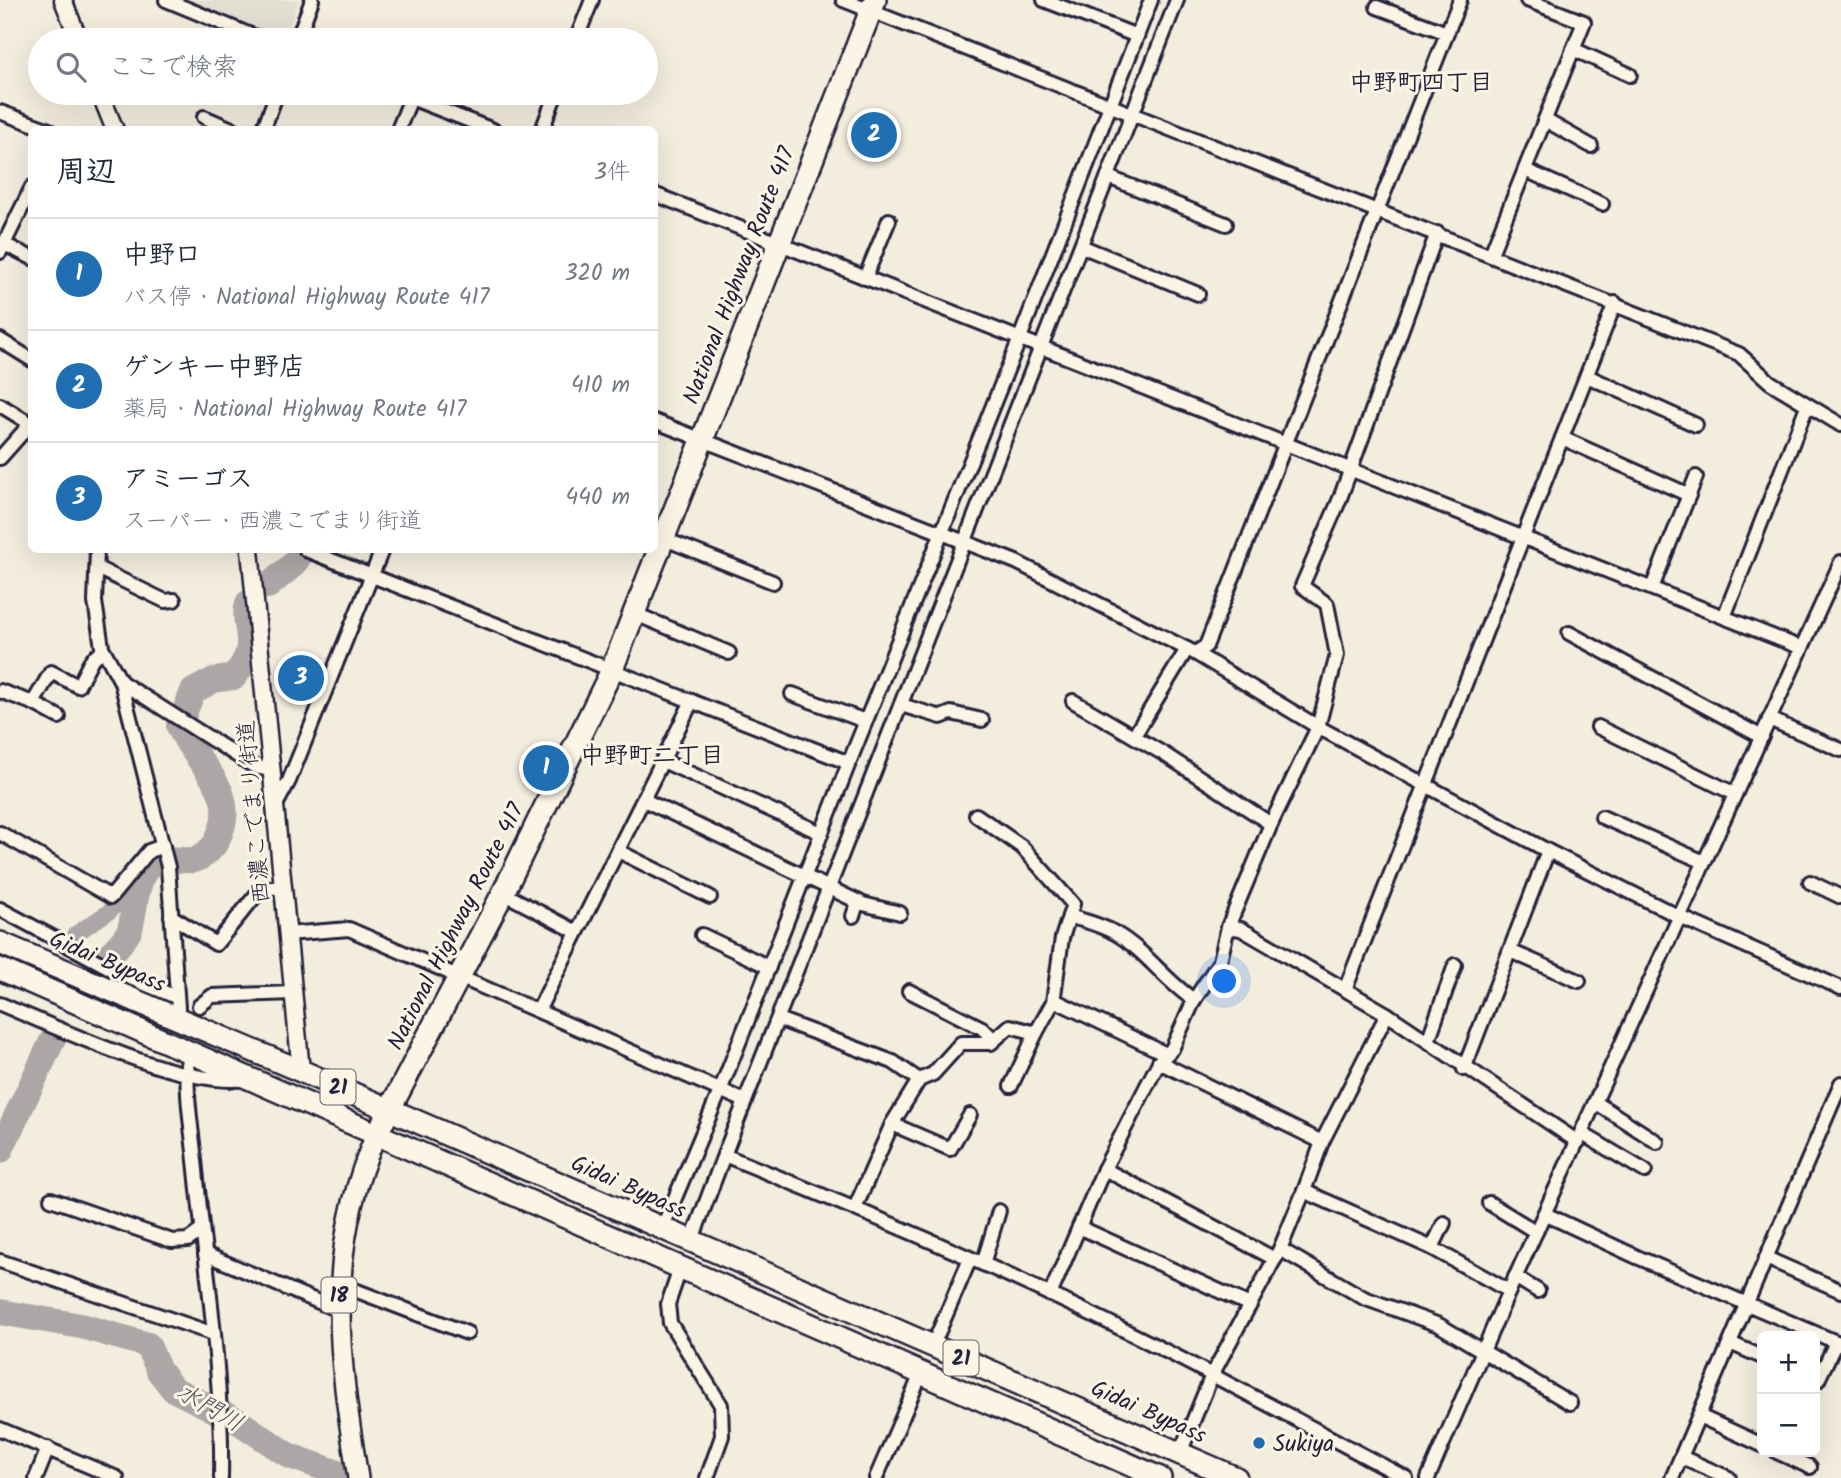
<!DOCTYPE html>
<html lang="ja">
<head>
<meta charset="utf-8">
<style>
  body { margin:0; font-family:Kalam,"Klee One",sans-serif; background:#f2f2f3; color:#1f2937 }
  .controls { position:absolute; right:21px; bottom:21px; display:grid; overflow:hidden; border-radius:10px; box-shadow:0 7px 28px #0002 }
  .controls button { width:63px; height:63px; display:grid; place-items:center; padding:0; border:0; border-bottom:2px solid #e0e1e3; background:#fff; color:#1f2937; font:35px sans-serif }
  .you { position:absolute; left:1225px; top:982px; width:24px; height:24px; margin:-18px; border:5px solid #fff; border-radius:50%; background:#1a73e8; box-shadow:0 0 0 10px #1a73e833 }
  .badge { display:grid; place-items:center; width:46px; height:46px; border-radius:50%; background:#1f6fb2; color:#fff; font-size:23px; font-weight:700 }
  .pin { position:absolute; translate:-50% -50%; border:4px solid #fff; box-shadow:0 2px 7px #0006 }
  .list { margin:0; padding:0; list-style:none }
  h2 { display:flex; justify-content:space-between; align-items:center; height:91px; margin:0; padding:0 28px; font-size:30px }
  h2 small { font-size:23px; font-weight:400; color:#747a83 }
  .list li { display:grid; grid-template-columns:46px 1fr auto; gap:21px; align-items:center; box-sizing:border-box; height:112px; padding:0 28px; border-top:2px solid #e0e1e3 }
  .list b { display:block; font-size:26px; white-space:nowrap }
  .list p { margin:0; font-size:23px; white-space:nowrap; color:#747a83 }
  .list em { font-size:23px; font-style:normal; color:#747a83 }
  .icon { flex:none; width:38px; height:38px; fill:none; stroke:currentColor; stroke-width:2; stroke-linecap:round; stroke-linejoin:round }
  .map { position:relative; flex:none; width:1841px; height:1478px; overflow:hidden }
  .search { position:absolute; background:#fff; box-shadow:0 7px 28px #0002; left:28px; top:28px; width:630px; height:77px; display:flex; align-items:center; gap:18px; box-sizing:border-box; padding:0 24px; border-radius:38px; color:#747a83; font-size:26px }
  .panel { position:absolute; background:#fff; box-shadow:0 7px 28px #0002; left:28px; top:126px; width:630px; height:427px; border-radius:10px }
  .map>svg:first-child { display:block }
  .built { fill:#e3ded2 }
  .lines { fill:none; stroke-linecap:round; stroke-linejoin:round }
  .canal { stroke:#aca7a6; stroke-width:16 }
  .river { stroke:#aca7a6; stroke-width:26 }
  .minor-casing { stroke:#22223b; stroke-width:18 }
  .tertiary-casing { stroke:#22223b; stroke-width:21 }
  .primary-casing { stroke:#22223b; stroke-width:24 }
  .trunk-casing { stroke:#22223b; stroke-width:26 }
  .minor { stroke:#fcf5e5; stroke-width:12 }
  .tertiary { stroke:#fcf5e5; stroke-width:16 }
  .primary { stroke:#fcf5e5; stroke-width:19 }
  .trunk { stroke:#fcf5e5; stroke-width:21 }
  .poi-dot { fill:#1f6fb2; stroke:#fcf5e5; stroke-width:2.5 }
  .labels { text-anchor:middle; stroke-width:6; stroke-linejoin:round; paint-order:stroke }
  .shield { fill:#fcf5e5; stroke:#63616e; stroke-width:2 }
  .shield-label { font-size:21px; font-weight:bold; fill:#22223b }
  .street-label { font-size:23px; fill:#22223b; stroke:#fcf5e5 }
  .poi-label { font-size:23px; fill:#22223b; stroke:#fcf5e5; text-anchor:start }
  .neighbourhood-label { font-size:24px; font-weight:bold; fill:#22223b; stroke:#fcf5e5 }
  .water-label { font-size:24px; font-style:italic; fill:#525160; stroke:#fcf5e5 }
</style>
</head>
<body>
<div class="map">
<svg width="1841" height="1478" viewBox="0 0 1841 1478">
  <rect width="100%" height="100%" fill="#f3edde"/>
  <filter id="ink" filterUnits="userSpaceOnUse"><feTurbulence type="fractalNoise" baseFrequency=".0143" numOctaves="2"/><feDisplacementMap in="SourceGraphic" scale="14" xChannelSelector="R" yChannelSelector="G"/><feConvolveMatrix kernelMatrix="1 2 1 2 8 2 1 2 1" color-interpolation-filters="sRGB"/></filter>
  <g filter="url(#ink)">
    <polygon class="built" points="179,0 299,0 284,40 272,40"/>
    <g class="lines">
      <polyline class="canal" points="74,935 110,911 141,883"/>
      <g class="river">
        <polyline points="268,586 294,564 303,550"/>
        <path d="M 110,955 C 116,947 127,938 130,929 C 135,911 135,882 148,867 C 160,853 178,862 193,860 C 202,859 214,847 217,840 C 242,790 198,770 179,726 L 193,691 L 214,680 L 234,677 C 241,667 249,657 249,645 C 250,630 243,617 248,603"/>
        <polyline points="0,1151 53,1039"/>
        <polyline points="0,1312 81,1326 148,1345 159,1371 173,1389 239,1422 290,1456 352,1478"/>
      </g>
      <defs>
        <g id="minor">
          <polyline points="166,0 263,40"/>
          <polyline points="843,0 1739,354 1770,382 1841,425"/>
          <polyline points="1044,0 1137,36"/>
          <path d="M 1177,0 L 724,1155 C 864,1212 1003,1269 1138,1337 C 1228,1382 1317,1431 1406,1478"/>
          <polyline points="1377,7 1447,33"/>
          <polyline points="297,40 312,0"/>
          <polyline points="576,40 592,0"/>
          <polyline points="1573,49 1630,75"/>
          <polyline points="398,93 493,130"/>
          <polyline points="0,112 49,130"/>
          <polyline points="204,117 234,130"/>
          <polyline points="1545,120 1591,146"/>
          <polyline points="263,130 277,93"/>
          <polyline points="398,130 411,98"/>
          <polyline points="542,130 556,93"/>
          <polyline points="1525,170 1602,204"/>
          <polyline points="1108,177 1226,224"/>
          <polyline points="654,194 1802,648"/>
          <polyline points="4,244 32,258"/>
          <polyline points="1081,246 1198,294"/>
          <polyline points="0,252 32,187"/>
          <polyline points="1491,254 1584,22 1527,0"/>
          <polyline points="865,278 889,220"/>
          <polyline points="0,340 32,360"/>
          <polyline points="1587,376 1696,425"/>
          <polyline points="0,405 31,424"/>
          <polyline points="654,421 1016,562 1195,653 1318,727 1548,851 1680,917 1841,988"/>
          <polyline points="1562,438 1689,495"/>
          <polyline points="0,458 32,422"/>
          <polyline points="662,538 773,582"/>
          <polyline points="97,550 95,602 102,647 121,682 168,867 178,1008 174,1017"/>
          <polyline points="306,550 849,763 720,1091 662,1229"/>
          <polyline points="97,568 165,601 174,600"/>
          <polyline points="1652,588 1696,477"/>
          <polyline points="633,613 729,653"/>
          <polyline points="1724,617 1807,406"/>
          <polyline points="1569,633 1762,737"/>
          <polyline points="1195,653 1206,646 1460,0"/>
          <polyline points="121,682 255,767 272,770"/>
          <polyline points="0,691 33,703 51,672 78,686 92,659 103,651"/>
          <polyline points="792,694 865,721"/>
          <polyline points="1073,701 1164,754 1271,824"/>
          <polyline points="33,703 59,717"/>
          <polyline points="901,705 941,717 951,713 982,720"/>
          <polyline points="1769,719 1841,750"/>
          <polyline points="1598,727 1735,794"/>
          <polyline points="1134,736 1187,649"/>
          <polyline points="663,761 821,833"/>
          <polyline points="849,763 1020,338 1151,0"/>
          <polyline points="644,800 863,904 900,913"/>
          <polyline points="276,805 289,781 382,550"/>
          <polyline points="1602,817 1704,862"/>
          <polyline points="0,833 111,897 149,851 163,846"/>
          <polyline points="618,851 710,897"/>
          <polyline points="1810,882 1841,897"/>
          <polyline points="503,893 577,932"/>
          <polyline points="0,909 123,975 176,997"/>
          <polyline points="171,916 216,944 261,889 283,887"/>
          <polyline points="853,916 858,901"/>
          <path d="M 1069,916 C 1084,921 1102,925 1115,933 C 1145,950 1165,981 1194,1000"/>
          <polyline points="1228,927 1241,929 1387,1014 1578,1142"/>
          <polyline points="287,934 349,929 745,1101"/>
          <polyline points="702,935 769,967"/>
          <polyline points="1510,951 1579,981"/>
          <polyline points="1345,990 1615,303"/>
          <polyline points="909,991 982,1028 994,1040"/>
          <polyline points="1054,1000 1164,1053"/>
          <path d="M 0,1004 C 61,1029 183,1088 245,1079"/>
          <polyline points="199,1006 212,996 293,993"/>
          <polyline points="538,1011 692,701"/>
          <polyline points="1387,1014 1322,1142 1304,1191 1432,1248 1509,1291"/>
          <polyline points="778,1019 893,1062 919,1080"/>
          <polyline points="1428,1041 1455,965"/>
          <path d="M 188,1053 C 185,1093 192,1130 196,1170 C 206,1272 223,1375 221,1478"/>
          <polyline points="1159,1062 1322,1142"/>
          <polyline points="1464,1069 1548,851"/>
          <polyline points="1011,1086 1036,1033"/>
          <polyline points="1595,1102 1657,1142"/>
          <polyline points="892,1124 950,1149 970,1115"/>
          <polyline points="1581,1133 1645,1171"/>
          <polyline points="1104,1169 1275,1259"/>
          <polyline points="51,1199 172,1241 188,1240 202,1230"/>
          <polyline points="1489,1203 1536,1232"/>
          <polyline points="855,1208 892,1124 919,1080 933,1074 961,1043 991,1043 1010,1026 1036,1033 1053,1002 1062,938 1073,904 1022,847 976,815"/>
          <polyline points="1545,1214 1637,1257 1841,1344"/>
          <polyline points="1079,1227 1250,1305"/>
          <polyline points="691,1242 724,1155"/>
          <polyline points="1432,1248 1444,1223"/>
          <polyline points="1280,1249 1364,1298 1439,1325 1570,1403"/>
          <polyline points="205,1254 340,1311"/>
          <polyline points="1766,1258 1841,1291"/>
          <polyline points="0,1261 214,1334"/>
          <polyline points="983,1264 999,1211"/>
          <polyline points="681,1266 668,1304 670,1323 721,1405 722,1436 707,1478"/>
          <polyline points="1515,1277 1538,1291"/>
          <polyline points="339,1284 467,1333"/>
          <polyline points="1050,1295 1104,1169 1159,1062 1172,1049 1194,1000 1220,961 1228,927 1271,824 1318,727 1337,655 1327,604 1302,586 1339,501 1437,233"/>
          <polyline points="1730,1343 1762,1357"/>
          <polyline points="933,1345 970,1259"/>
          <polyline points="1815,1378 1818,1380 1836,1342"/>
          <polyline points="1699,1416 1762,1445"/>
          <polyline points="0,1429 117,1478"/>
          <polyline points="1777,1452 1810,1467"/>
          <polyline points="1180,1453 1212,1375 1280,1249 1304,1191"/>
          <polyline points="1681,1457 1729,1478"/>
          <polyline points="36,1478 48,1448"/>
          <polyline points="876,1478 921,1374"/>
          <polyline points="1428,1478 1509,1291 1841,562"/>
          <polyline points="1672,1478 1841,1083"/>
        </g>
        <g id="tertiary">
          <polyline points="63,0 79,40"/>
          <polyline points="100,93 115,130"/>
          <polyline points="250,550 301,1071"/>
        </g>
        <path id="primary" d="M 358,1478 C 338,1354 324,1253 376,1135"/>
        <g id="trunk">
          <polyline points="0,943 301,1071 1236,1478"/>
          <polyline points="0,969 1160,1478"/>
          <polyline points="383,1122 503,893 611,672 875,0"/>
        </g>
      </defs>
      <use href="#minor" class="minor-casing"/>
      <use href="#tertiary" class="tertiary-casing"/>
      <use href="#primary" class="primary-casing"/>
      <use href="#trunk" class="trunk-casing"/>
      <use href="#minor" class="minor"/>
      <use href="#tertiary" class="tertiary"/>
      <use href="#primary" class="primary"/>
      <use href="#trunk" class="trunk"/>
    </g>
  </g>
  <circle class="poi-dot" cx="1259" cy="1443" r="7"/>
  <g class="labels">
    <g class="shield">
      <rect x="320.5" y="1069.5" width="35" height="35" rx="5"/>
      <rect x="321.5" y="1277.5" width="35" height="35" rx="5"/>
      <rect x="943.5" y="1340.5" width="35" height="35" rx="5"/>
    </g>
    <g class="shield-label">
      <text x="338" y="1094">21</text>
      <text x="339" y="1302">18</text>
      <text x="961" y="1365">21</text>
    </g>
    <g class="street-label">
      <text transform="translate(738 275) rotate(-69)" y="8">National Highway Route 417</text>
      <text transform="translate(253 812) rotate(-95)" y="8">西濃こでまり街道</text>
      <text transform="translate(455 926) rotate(-63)" y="8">National Highway Route 417</text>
      <text transform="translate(108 961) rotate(23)" y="8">Gidai Bypass</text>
      <text transform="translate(629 1186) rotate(24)" y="8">Gidai Bypass</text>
      <text transform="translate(1149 1411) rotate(24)" y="8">Gidai Bypass</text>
    </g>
    <g class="poi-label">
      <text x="1273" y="1451">Sukiya</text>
    </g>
    <g class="neighbourhood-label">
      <text x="1421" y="90">中野町四丁目</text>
      <text x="652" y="763">中野町二丁目</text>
    </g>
    <g class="water-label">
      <text transform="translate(210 1407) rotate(30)" y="8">水門川</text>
    </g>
  </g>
</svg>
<div class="controls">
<button>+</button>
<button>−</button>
</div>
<div class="you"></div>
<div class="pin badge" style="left:546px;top:768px">1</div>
<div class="pin badge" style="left:874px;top:135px">2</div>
<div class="pin badge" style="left:301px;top:678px">3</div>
<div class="search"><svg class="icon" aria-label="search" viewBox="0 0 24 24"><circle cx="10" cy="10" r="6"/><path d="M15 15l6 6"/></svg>ここで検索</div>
<section class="panel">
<h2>周辺<small>3件</small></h2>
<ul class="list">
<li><span class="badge">1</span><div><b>中野口</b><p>バス停 · National Highway Route 417</p></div><em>320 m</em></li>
<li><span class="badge">2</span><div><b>ゲンキー中野店</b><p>薬局 · National Highway Route 417</p></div><em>410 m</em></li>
<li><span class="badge">3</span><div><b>アミーゴス</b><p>スーパー · 西濃こでまり街道</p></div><em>440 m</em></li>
</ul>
</section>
</div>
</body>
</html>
